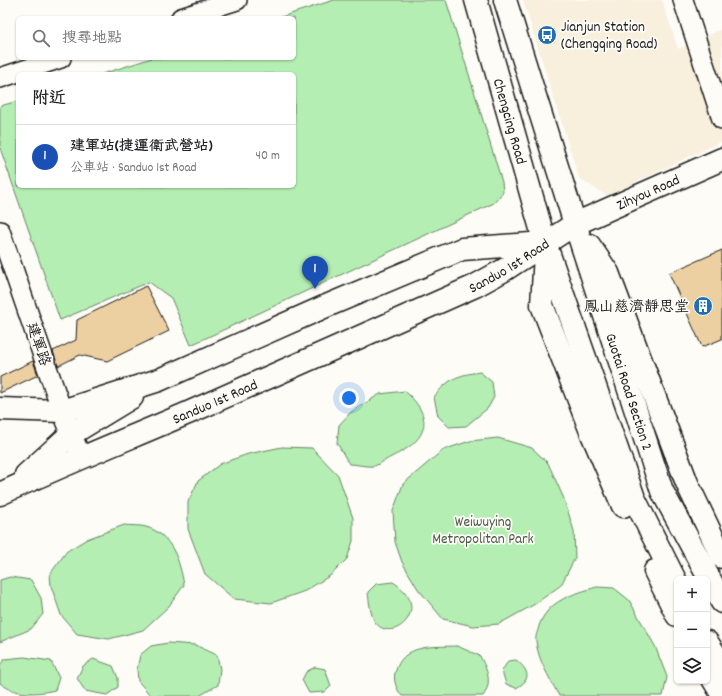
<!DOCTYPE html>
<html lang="zh-TW">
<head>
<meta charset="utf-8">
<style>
  body { margin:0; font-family:Dekko,"LXGW WenKai TC",sans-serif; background:#f6f6f6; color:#202124 }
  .controls { position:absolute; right:12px; bottom:12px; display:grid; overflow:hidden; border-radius:6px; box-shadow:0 1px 3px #0004 }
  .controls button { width:36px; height:36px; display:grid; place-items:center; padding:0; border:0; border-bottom:1px solid #e0e0e0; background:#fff; color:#202124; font:20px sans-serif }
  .you { position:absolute; left:349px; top:398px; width:14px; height:14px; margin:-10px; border:3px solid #fff; border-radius:50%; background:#1a73e8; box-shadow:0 0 0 6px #1a73e833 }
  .badge { display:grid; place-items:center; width:26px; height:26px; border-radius:50%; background:#1f6fb2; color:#fff; font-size:13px; font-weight:700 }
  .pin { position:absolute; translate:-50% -33px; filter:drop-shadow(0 1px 2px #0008) }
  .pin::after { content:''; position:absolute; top:21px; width:14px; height:12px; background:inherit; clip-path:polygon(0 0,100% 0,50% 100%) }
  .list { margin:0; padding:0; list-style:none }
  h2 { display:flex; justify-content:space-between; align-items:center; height:52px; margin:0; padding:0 16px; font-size:17px }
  h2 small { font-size:13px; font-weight:400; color:#757577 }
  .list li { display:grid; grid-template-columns:26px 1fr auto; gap:12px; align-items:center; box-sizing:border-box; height:64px; padding:0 16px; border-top:1px solid #e0e0e0 }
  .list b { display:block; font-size:15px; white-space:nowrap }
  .list p { margin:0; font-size:13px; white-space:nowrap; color:#757577 }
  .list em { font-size:13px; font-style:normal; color:#757577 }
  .icon { flex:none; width:22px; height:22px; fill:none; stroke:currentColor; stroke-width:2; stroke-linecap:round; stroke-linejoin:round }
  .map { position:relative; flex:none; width:722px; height:696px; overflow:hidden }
  .search { position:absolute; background:#fff; box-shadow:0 1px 3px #0004; left:16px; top:16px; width:280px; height:44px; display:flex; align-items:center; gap:10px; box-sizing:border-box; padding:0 14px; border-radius:6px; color:#757577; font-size:15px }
  .panel { position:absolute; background:#fff; box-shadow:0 1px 3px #0004; left:16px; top:72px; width:280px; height:116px; border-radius:6px }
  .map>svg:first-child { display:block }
  .built { fill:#f8efdd }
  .green { fill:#b4eeb2; stroke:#688567 }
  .building { fill:#edd0a1; stroke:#1c1c1c }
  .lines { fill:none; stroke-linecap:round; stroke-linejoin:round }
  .street-casing { stroke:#1c1c1c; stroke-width:22 }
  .secondary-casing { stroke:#1c1c1c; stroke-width:25 }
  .street { stroke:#fdfcf7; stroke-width:19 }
  .secondary { stroke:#fdfcf7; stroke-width:22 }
  .labels { text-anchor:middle; stroke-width:3.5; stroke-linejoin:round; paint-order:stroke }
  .poi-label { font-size:15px; fill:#1c1c1c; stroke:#fdfcf7; text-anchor:start }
  .street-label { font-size:15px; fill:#1c1c1c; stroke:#fdfcf7 }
  .park-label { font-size:15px; fill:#4a5b49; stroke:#fdfcf7 }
</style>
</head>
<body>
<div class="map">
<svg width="722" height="696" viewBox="0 0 722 696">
  <rect width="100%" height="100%" fill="#fdfcf7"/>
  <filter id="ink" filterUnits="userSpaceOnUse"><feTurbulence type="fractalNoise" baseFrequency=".025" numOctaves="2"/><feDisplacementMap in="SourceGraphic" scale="8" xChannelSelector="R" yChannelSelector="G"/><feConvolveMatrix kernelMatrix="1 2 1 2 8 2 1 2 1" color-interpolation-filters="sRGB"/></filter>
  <g filter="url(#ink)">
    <polygon class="built" points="523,0 662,0 678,49 722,29 722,141 607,196 579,178"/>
    <g class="green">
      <polygon points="334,0 446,0 502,182 503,192 494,203 191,345 171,298 149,282 60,320 0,148 0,106 18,101 18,186 294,186 294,74 102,74 152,58 294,58 294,18 278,18"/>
      <path d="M 480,372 L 492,382 L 494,397 L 488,408 L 466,426 L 449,427 L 438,416 L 434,397 C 448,379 457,375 480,372 Z"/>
      <path d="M 405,391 C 435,418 428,440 393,456 C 387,459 380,464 374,466 C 367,467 356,464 349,464 L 337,443 L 339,425 L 351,412 L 380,394 Z"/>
      <polygon points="498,438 532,448 548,463 564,499 574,531 575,558 561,585 535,604 499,624 473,626 443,619 418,589 402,562 395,542 393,511 403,484 443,450 470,441"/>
      <polygon points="282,447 312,448 338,475 353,518 353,541 347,559 331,575 305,591 271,603 234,599 205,574 188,529 188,502 198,481 220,464 248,454"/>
      <path d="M 124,525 C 131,526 140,525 146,527 C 172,534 180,562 184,585 L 169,606 L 143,630 L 109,639 L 77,634 L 61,615 L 51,586 L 50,574 L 67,551 L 87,539 Z"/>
      <polygon points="10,577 31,580 41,598 43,614 31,629 0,642 0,580"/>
      <path d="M 393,582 C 435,608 392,646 375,622 C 370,614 369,600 368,592 L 376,584 Z"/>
      <path d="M 597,587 L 614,588 L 629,600 L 655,646 L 667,677 L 663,696 L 559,696 L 558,694 C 549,677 538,660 536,641 C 535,636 538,631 539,626 C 548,600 573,594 597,587 Z"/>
      <polygon points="168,643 195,645 217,655 220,669 218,685 199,696 151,696 138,681 137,669 140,655 151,646"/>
      <path d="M 457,646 L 480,656 C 487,670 493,682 483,696 L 402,696 C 397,690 393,681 395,673 C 403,643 432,647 457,646 Z"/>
      <path d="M 24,657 L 51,661 L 59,678 L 55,690 C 36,694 16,696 0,683 L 0,665 L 5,659 Z"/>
      <polygon points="93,659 113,666 118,678 118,687 107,695 85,691 77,678 83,666"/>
      <path d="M 516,660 C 529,670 532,680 516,688 L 506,684 L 502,671 L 508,661 Z"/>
      <polygon points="315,667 325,669 331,686 325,692 309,693 302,680 306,672"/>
    </g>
    <g class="building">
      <polygon points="722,250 722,339 702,347 669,273"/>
      <polygon points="146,286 169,331 107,361 80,355 58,366 53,351 76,340 77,320"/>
      <polygon points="33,361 38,375 0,393 0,377"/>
    </g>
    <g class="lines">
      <defs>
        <g id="street">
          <polyline points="683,0 722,119"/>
          <polyline points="181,18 237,0"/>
          <polyline points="0,78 61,58"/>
          <polyline points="0,231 62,411 81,457"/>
        </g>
        <g id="secondary">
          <path id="s1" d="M 476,0 L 545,243 L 634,498 L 677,584"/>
          <path id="s2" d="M 505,0 L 575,224 L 662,491 L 722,602"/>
          <polyline points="589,245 608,273 687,483 722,557"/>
          <polyline points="545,254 542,305 592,434 623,506"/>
          <polyline points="0,409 62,411 159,380 324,307 462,249 544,243"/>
          <polyline points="26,475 71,434 132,397"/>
          <path id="s3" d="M 0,494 C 62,465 125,440 188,413 C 284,371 380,329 475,286 L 504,270 L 575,224 L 722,159"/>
          <polyline points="655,571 677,615"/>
          <polyline points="707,642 722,665"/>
          <polyline points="707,669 722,694"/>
        </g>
      </defs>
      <use href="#street" class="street-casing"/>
      <use href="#secondary" class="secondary-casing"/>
      <use href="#street" class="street"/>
      <use href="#secondary" class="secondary"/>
    </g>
  </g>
  <defs>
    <symbol id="bus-disc" viewBox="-11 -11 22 22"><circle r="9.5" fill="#1f6fb2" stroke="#fdfcf7"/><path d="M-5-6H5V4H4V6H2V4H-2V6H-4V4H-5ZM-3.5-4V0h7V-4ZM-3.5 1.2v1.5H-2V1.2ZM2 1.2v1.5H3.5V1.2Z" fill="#fff"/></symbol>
    <symbol id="building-disc" viewBox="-11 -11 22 22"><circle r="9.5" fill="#1f6fb2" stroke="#fdfcf7"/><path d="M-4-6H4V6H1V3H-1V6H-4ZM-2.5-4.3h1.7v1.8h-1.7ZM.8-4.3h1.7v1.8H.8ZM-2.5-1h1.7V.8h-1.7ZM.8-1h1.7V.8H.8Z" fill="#fff"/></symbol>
  </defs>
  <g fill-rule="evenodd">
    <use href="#bus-disc" x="536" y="24" width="22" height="22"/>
    <use href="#building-disc" x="692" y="295" width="22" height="22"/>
  </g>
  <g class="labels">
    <g class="poi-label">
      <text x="561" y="31">Jianjun Station<tspan x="561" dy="17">(Chengqing Road)</tspan></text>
      <text x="689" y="311" text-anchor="end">鳳山慈濟靜思堂</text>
    </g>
    <g class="street-label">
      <text dy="5" stroke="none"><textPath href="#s1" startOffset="126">Chengcing Road</textPath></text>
      <text dy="5" stroke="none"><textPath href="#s3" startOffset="716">Zihyou Road</textPath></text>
      <text dy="5" stroke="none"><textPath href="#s3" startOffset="558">Sanduo 1st Road</textPath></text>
      <text transform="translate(39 344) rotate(71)" y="5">建軍路</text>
      <text dy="5" stroke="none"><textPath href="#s2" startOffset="411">Guotai Road Section 2</textPath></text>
      <text dy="5" stroke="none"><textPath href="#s3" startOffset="234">Sanduo 1st Road</textPath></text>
    </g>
    <g class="park-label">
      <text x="483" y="526">Weiwuying<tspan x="483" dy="17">Metropolitan Park</tspan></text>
    </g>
  </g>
</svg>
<div class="controls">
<button>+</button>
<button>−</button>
<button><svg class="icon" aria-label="layers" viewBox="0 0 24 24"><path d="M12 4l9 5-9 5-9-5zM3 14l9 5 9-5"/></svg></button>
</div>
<div class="you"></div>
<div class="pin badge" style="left:315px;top:289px;background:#1a4fb4">1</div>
<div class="search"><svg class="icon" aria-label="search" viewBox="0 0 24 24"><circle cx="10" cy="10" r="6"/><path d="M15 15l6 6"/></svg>搜尋地點</div>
<section class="panel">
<h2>附近<small></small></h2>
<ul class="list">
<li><span class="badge" style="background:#1a4fb4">1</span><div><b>建軍站(捷運衛武營站)</b><p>公車站 · Sanduo 1st Road</p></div><em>40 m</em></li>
</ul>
</section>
</div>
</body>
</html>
